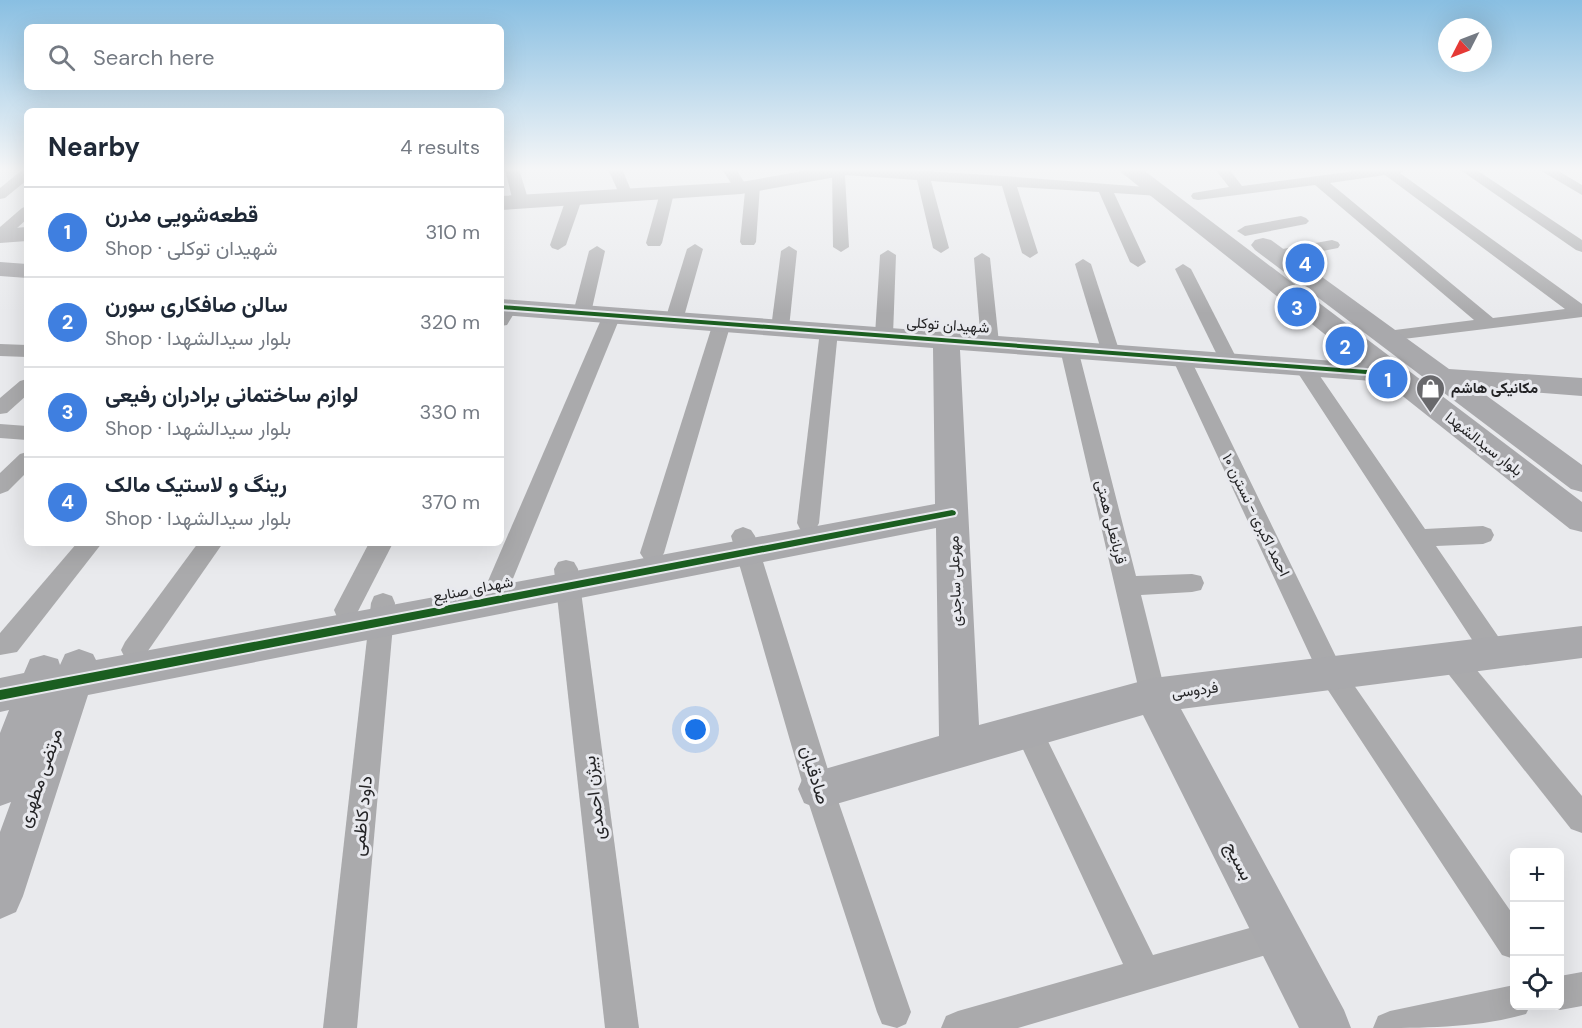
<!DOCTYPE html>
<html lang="en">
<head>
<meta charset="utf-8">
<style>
  body { margin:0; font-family:"DM Sans",Vazirmatn,sans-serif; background:#f2f2f3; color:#1f2937 }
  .controls { position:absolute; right:18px; bottom:18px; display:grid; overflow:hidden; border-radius:9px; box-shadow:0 6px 24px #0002 }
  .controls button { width:54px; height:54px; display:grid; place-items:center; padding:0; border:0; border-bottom:2px solid #e0e1e3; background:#fff; color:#1f2937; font:30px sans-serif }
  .compass { position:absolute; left:1438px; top:18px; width:54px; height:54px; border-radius:50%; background:#fff; box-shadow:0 6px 24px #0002; rotate:228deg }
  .you { position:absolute; left:696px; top:730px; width:21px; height:21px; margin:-15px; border:4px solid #fff; border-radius:50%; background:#1a73e8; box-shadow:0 0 0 9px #1a73e833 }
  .badge { display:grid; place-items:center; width:39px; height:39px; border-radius:50%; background:#d93025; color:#fff; font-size:20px; font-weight:700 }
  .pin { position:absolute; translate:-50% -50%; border:3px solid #fff; box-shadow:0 2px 6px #0006 }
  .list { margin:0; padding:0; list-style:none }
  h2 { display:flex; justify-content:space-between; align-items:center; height:78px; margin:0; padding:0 24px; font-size:26px }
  h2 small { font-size:20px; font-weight:400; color:#747a83 }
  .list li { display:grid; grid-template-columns:39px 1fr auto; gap:18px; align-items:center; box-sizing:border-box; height:90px; padding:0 24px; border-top:2px solid #e0e1e3 }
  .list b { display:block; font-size:22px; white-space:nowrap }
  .list p { margin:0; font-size:20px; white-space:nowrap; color:#747a83 }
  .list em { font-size:20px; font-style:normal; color:#747a83 }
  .icon { flex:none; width:33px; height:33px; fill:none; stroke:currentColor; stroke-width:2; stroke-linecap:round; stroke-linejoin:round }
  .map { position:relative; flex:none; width:1582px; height:1028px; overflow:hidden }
  .search { position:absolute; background:#fff; box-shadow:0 6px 24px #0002; left:24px; top:24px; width:480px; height:66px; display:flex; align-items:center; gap:15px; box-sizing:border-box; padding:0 21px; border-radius:9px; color:#747a83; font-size:22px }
  .panel { position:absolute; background:#fff; box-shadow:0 6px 24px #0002; left:24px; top:108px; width:480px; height:438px; border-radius:9px }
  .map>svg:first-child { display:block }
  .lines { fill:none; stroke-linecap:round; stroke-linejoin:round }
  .street { fill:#aaaaac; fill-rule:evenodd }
  .secondary { fill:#a9a9ac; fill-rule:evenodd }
  .cycleway-casing { stroke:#e8e9ee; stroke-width:4 }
  .cycleway { fill:#1b5e20; fill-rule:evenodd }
  .labels { text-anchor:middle; stroke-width:6; stroke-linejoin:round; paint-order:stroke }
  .street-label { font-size:15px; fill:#242426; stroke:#e8e9ee }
  .poi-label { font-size:15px; font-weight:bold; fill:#242426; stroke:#e8e9ee; text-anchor:start }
  .near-street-label { font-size:18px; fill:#242426; stroke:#e8e9ee }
</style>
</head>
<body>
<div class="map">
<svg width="1582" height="1028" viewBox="0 0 1582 1028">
  <rect width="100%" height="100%" fill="#e9eaed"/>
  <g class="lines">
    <g class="street">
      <polygon points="27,169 27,180 5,198 0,199 0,188 22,170"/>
      <polygon points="505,169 519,169 529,202 526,205 516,205 513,202"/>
      <polygon points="608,169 622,169 633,195 631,198 621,198"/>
      <polygon points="722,169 736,169 746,185 753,182 760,186 756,242 754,245 742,245 740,242 745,191 736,191"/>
      <path d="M 832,169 C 941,169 1050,180 1159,188 L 1166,192 L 1159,196 L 1114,193 L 1146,262 L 1138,267 L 1130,262 L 1099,192 L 1017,187 L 1038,253 L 1030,258 L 1022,253 L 1002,186 L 931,181 L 949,248 L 941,253 L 933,248 L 917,180 L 845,175 L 849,247 L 841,252 L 833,247 Z"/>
      <path d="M 1215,169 L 1229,169 L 1242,186 L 1371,169 L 1407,169 L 1400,173 L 1582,304 L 1582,317 L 1387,341 L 1381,340 L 1378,336 L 1381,332 L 1387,331 L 1474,320 L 1315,185 L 1198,200 L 1193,199 L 1191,196 L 1193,193 L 1229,187 ZM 1385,175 L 1565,309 L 1493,318 L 1330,183 Z"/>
      <polygon points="1459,169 1475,169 1582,240 1582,252 1576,250"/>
      <polygon points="1538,169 1555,169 1582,185 1582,195"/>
      <polygon points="667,189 674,193 662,243 660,246 648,246 646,243 660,193"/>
      <polygon points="574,194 582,199 566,245 558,250 552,248 550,245 566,199"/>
      <polygon points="27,206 27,219 6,238 0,240 0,227 22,208"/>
      <polygon points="1301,216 1306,218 1309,221 1306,224 1245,236 1237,231 1245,226"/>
      <polygon points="1332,240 1338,242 1340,245 1338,248 1277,260 1269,255 1277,250"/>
      <polygon points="695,244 703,249 683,320 680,324 668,324 665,320 687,249"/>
      <polygon points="597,246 605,251 591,313 588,317 576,317 573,313 589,251"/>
      <polygon points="789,246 797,251 789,328 786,332 774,332 771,328 781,251"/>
      <polygon points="888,250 896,255 893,335 890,339 878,339 875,335 880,255"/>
      <polygon points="982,253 990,258 999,343 997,347 983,347 981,343 974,258"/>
      <polygon points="1083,259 1091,264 1120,353 1118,357 1104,357 1102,353 1075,264"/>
      <polygon points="1183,264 1191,269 1238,361 1236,365 1222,365 1220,361 1175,269"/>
      <polygon points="509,302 515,303 518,307 507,325 501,326 501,306"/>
      <polygon points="612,310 618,311 621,315 512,581 509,588 500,590 491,588 488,581 603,315 606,311"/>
      <polygon points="722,318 728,319 731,323 664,553 660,559 652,562 644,559 640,553 713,323 716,319"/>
      <polygon points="829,326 835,327 838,331 819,523 816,529 808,531 800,529 797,523 820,331 823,327"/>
      <polygon points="1069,343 1076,345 1078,349 1136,576 1192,574 1201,576 1204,583 1201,590 1192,592 1141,595 1166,695 1162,703 1153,707 1144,703 1140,695 1060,349 1062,345"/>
      <polygon points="0,344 27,345 27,357 0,356"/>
      <polygon points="1181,352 1188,354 1190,358 1340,665 1514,916 1514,959 1502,955 1322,681 1172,358 1174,354"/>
      <polygon points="1304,361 1311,363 1425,529 1483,526 1491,529 1494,535 1491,541 1483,544 1436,546 1504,645 1508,653 1504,661 1495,664 1486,661 1294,367 1297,363"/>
      <polygon points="27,379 27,395 7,413 0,414 0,398 20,381"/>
      <polygon points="0,424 27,426 27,440 0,438"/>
      <polygon points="27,452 27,472 8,491 0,494 0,473 20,454"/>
      <polygon points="743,527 751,530 755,536 834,789 911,1012 906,1024 897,1028 882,1024 877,1012 804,789 731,536 735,530"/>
      <polygon points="77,543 102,543 17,652 0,655 0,633"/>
      <polygon points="198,543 223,543 143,658 134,661 125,658 121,650 125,642"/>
      <polygon points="369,543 393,543 355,617 346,620 337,617 334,610"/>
      <polygon points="566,560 574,562 578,569 639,1028 605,1028 554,569 558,562"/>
      <polygon points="383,593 392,596 395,603 357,1028 323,1028 371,603 374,596"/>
      <polygon points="1451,647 1460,650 1582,796 1582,833 1571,829 1442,666 1438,658 1442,650"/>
      <polygon points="1028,718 1038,721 1153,955 1278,920 1290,924 1294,936 1290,948 1018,1028 941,1028 946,1016 958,1011 1123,964 1014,730 1018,721"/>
      <polygon points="1582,972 1582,1006 1560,1010 1549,1006 1560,1006 1560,976"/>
      <path d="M 1514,985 L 1514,1006 L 1530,1006 L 1526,1014 C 1478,1028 1424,1028 1373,1028 L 1378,1016 L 1390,1011 Z"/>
    </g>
    <g class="secondary">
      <polygon points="814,169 857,169 854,173 847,175 741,194 501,210 501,196 741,182"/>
      <polygon points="1119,169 1142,169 1582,502 1582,532 1570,529 1385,382 960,350 979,725 1153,678 1582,626 1582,658 1181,709 1344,1010 1351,1028 1299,1028 1143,715 819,809 804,803 798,789 804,775 939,736 936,528 88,695 23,896 16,912 0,919 0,832 11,802 0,806 0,733 9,710 0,712 0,678 24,673 30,659 44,655 58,659 60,665 65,654 79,649 93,654 96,660 935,504 933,348 501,315 501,299 1361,363 1122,173"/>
      <polygon points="27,227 27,241 0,243 0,229"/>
      <polygon points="1263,238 1271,240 1449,369 1582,378 1582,396 1476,388 1582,465 1582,492 1571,489 1255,250 1251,245 1255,240"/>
      <polygon points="0,262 27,264 27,278 0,276"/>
    </g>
    <defs>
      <g id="cycleway">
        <polygon points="501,305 1393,372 1397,374 1393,376 501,309"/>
        <polygon points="952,510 955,511 956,513 955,515 0,700 0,690"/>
      </g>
    </defs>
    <use href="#cycleway" class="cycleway-casing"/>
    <use href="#cycleway" class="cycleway"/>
  </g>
  <linearGradient id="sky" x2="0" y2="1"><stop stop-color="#89bfe2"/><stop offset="0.54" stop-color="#f5f6f7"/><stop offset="1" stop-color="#f5f6f7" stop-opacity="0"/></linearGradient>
  <rect width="1582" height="313" fill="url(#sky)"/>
  <defs>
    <symbol id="shop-pin" viewBox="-11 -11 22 30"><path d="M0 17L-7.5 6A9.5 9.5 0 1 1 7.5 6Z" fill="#69696c" stroke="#e8e9ee"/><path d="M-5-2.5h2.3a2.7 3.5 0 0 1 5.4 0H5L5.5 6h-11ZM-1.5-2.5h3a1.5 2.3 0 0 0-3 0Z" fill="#fff"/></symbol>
  </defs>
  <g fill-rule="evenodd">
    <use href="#shop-pin" x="1414" y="372" width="33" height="45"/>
  </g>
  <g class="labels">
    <g class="street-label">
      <text transform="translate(948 325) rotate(4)" y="5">شهیدان توکلی</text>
      <text transform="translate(1484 444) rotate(38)" y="5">بلوار سیدالشهدا</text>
      <text transform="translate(1256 515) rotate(64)" y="5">احمد اکبری - نسترن ۱۰</text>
      <text transform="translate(1111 522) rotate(76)" y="5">قربانعلی همتی</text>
      <text transform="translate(955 581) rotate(-92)" y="5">مهرعلی ساجدی</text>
      <text transform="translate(473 589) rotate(-11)" y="5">شهدای صنایع</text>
      <text transform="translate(1195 690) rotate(-7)" y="5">فردوسی</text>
    </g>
    <g class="poi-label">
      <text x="1451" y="393">مکانیکی هاشم</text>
    </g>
    <g class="near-street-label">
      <text transform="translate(815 775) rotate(73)" y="6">صادقیان</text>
      <text transform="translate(40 778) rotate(-71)" y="6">مرتضی مطهری</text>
      <text transform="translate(594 798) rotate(-97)" y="6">بیژن احمدی</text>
      <text transform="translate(362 816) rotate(-84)" y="6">داود کاظمی</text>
      <text transform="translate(1239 861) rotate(63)" y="6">بسیج</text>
    </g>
  </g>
</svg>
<div class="controls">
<button>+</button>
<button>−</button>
<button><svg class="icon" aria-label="locate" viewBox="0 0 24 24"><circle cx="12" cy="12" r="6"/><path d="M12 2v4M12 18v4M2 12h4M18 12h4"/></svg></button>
</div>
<svg class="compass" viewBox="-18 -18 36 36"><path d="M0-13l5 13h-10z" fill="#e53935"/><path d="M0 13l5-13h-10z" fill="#747a83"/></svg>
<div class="you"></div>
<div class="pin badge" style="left:1388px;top:379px;background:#3f7fe0">1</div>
<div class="pin badge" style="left:1345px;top:346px;background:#3f7fe0">2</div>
<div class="pin badge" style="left:1297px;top:307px;background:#3f7fe0">3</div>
<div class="pin badge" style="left:1305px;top:263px;background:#3f7fe0">4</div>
<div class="search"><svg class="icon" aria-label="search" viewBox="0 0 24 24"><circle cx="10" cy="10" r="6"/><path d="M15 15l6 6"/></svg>Search here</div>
<section class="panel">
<h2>Nearby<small>4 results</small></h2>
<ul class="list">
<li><span class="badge" style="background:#3f7fe0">1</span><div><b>قطعه‌شویی مدرن</b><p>Shop · شهیدان توکلی</p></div><em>310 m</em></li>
<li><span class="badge" style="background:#3f7fe0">2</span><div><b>سالن صافکاری سورن</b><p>Shop · بلوار سیدالشهدا</p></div><em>320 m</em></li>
<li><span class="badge" style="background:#3f7fe0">3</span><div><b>لوازم ساختمانی برادران رفیعی</b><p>Shop · بلوار سیدالشهدا</p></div><em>330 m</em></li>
<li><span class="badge" style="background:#3f7fe0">4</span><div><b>رینگ و لاستیک مالک</b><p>Shop · بلوار سیدالشهدا</p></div><em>370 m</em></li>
</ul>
</section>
</div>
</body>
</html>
